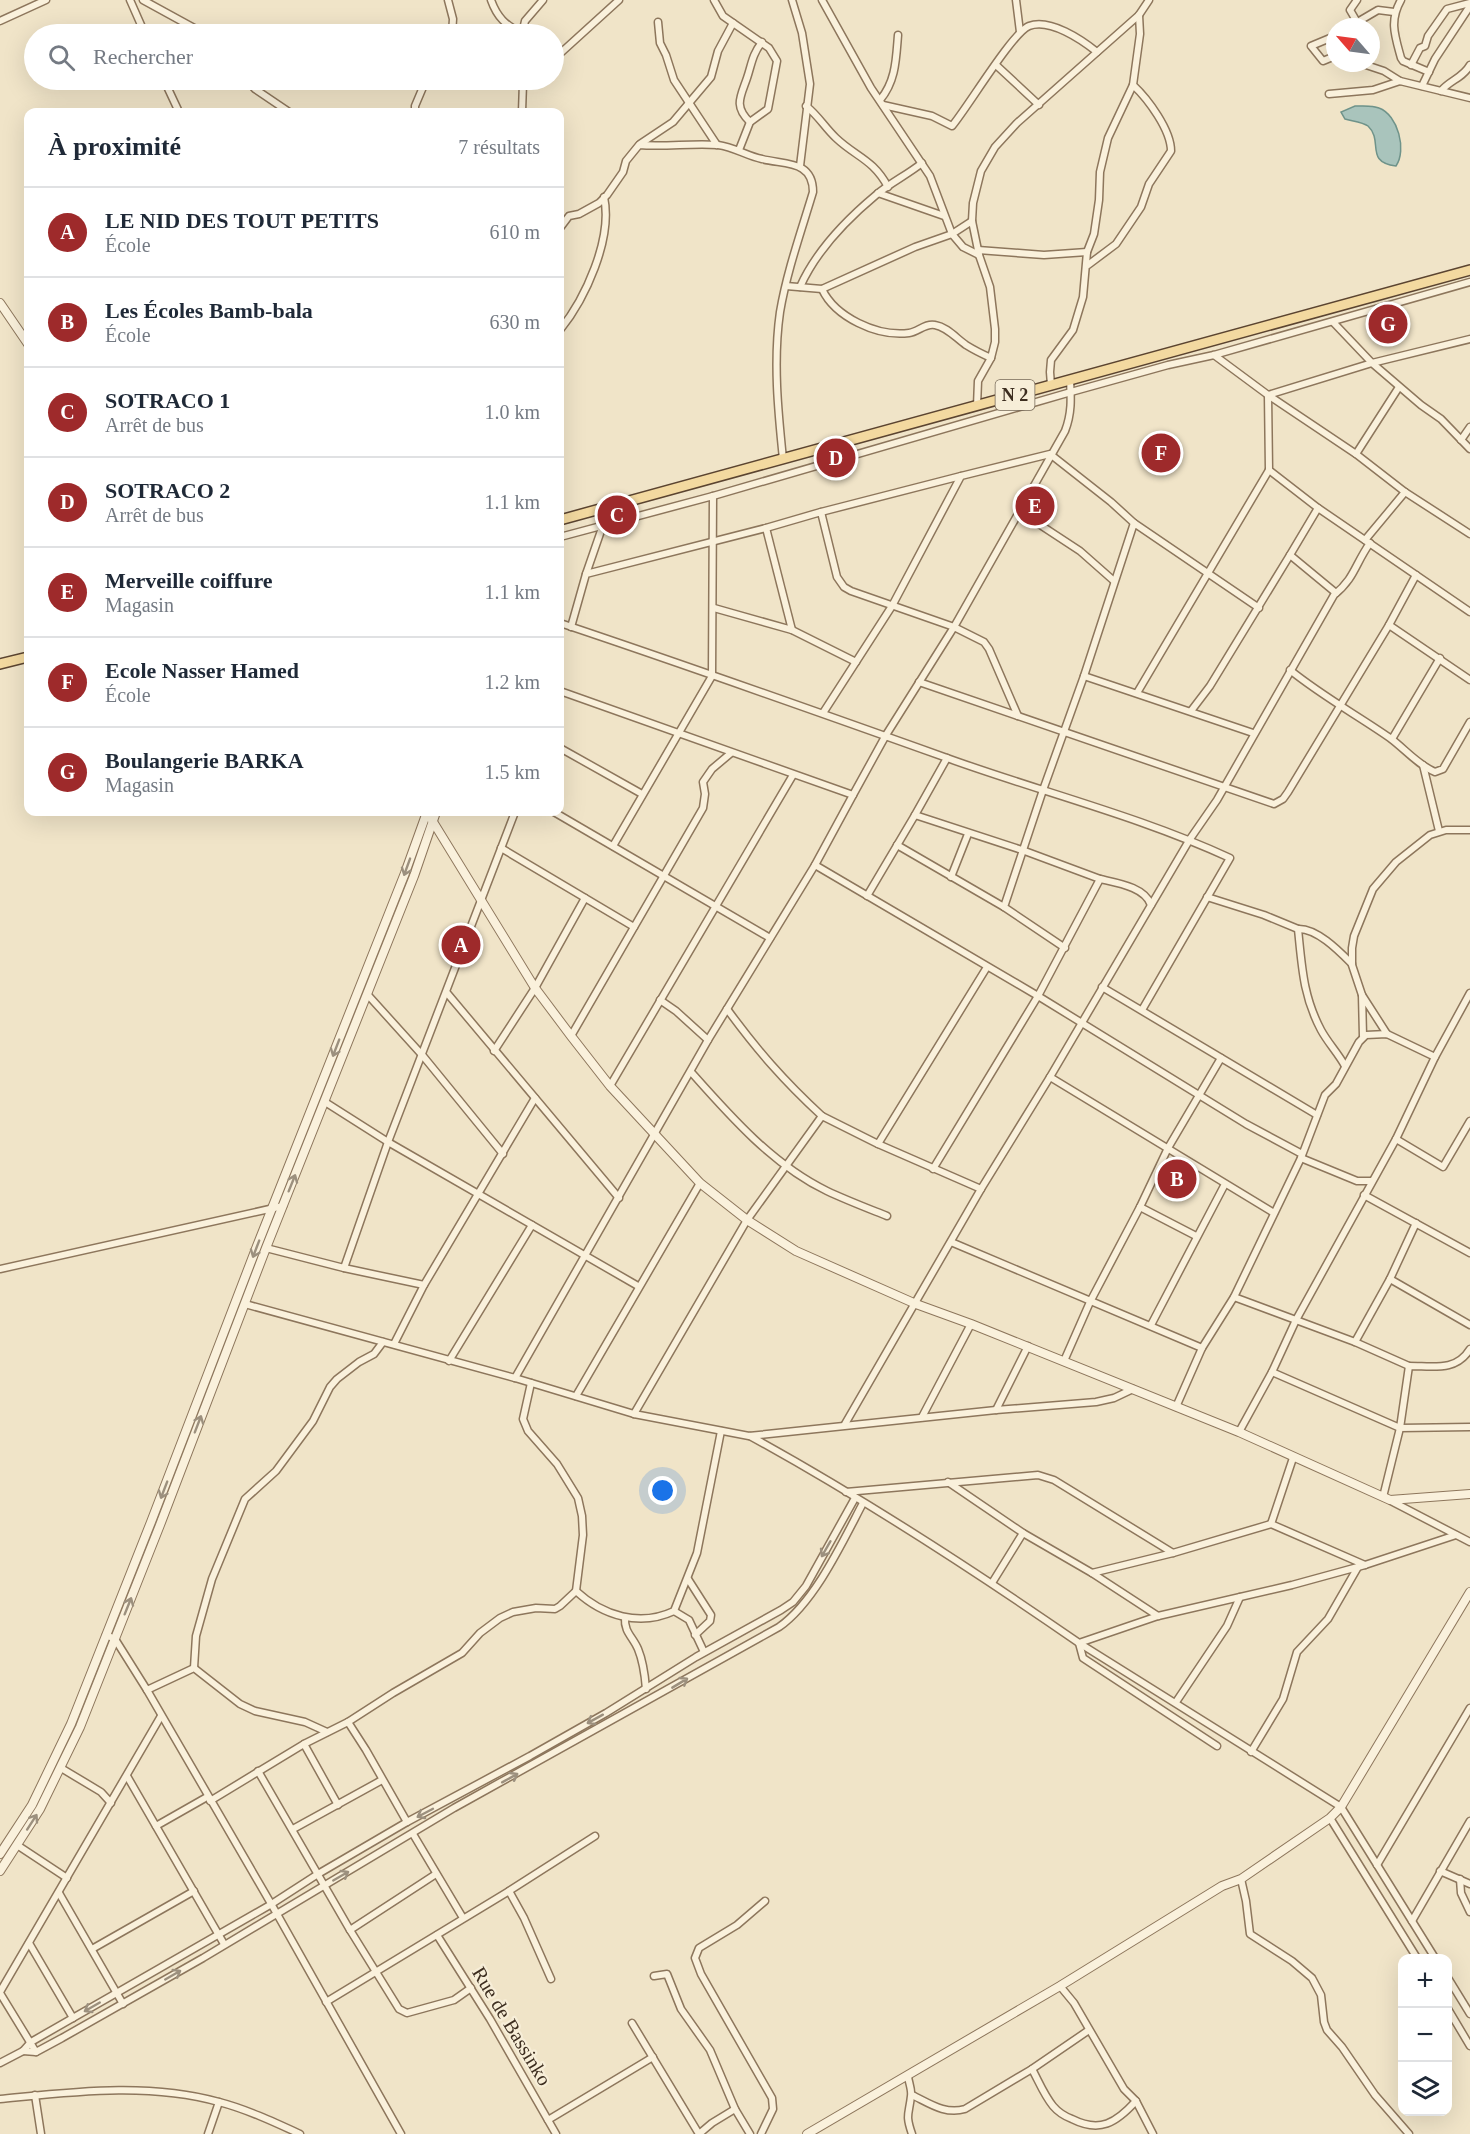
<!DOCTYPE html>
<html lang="fr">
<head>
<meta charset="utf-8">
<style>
  body { margin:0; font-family:Georgia,serif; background:#f6f6f7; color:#1f2937 }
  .controls { position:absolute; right:18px; bottom:18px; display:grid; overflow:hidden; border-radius:12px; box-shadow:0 6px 24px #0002 }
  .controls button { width:54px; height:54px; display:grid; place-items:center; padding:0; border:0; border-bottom:2px solid #e0e1e3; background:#fff; color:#1f2937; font:30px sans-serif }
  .compass { position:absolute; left:1326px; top:18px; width:54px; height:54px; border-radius:50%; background:#fff; box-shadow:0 6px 24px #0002; rotate:298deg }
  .you { position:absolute; left:663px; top:1491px; width:21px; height:21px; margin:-15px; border:4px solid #fff; border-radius:50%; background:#1a73e8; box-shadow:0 0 0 9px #1a73e833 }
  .badge { display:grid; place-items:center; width:39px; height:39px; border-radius:50%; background:#9e2a2b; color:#fff; font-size:20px; font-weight:700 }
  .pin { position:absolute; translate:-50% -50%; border:3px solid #fff; box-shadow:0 2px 6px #0006 }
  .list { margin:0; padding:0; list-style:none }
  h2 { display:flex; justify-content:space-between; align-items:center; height:78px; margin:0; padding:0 24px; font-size:26px }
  h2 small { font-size:20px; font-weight:400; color:#747a83 }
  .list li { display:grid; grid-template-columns:39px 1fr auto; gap:18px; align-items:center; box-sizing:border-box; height:90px; padding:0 24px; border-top:2px solid #e0e1e3 }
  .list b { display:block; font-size:22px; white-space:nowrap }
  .list p { margin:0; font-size:20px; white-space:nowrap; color:#747a83 }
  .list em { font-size:20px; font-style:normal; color:#747a83 }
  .icon { flex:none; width:33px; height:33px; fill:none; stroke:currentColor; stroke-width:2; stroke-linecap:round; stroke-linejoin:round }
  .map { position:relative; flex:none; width:1470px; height:2134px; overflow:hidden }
  .search { position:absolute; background:#fff; box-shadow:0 6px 24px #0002; left:24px; top:24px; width:540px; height:66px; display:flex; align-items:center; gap:15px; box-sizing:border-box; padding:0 21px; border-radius:33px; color:#747a83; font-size:22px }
  .panel { position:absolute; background:#fff; box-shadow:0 6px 24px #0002; left:24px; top:108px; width:540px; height:708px; border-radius:12px }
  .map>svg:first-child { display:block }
  .water { fill:#a9c4bc; stroke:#6f938a; stroke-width:1.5 }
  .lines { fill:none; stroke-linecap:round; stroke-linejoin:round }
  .minor-casing { stroke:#8d765c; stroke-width:9 }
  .tertiary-casing { stroke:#8d765c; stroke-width:10 }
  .primary-casing { stroke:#5b4430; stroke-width:12 }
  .minor { stroke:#faf1dc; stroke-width:6 }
  .tertiary { stroke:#faf1dc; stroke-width:8 }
  .primary { stroke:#f3d9a0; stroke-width:9 }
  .oneway { stroke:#9c907e }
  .labels { text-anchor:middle; stroke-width:4.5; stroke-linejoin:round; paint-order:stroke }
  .shield { fill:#f7eed8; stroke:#756857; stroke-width:1.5 }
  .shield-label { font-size:18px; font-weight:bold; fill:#3d2e20 }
  .street-label { font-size:20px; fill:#3d2e20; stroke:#f7eed8 }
</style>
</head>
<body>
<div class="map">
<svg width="1470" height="2134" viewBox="0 0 1470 2134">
  <rect width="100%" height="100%" fill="#f0e4c8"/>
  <path class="water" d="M 1355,106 C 1363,106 1372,105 1379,108 C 1398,115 1407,150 1396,166 C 1364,162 1384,141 1368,126 C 1363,122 1352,121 1345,119 L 1341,112 Z"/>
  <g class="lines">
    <defs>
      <g id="minor">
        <polyline points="130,0 145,34"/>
        <polyline points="143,0 205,34"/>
        <polyline points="448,0 453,19 452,34"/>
        <path d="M 491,0 C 497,17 506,26 522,33"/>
        <polyline points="714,0 723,16 769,48 777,61 768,109 750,122 739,150"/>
        <polyline points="792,0 802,33 810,84 800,166"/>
        <polyline points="822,0 871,88 930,176 952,234 963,247 979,255"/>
        <polyline points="1016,0 1020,32"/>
        <polyline points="1357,0 1350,10 1357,22"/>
        <path d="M 1401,0 C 1389,21 1395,36 1401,58 L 1403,61 L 1429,72"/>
        <polyline points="0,21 46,0"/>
        <polyline points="658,22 660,43 666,55 674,80 717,145"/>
        <polyline points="1349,27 1378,10 1394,12"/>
        <polyline points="522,34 525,21 543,0"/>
        <polyline points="1335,36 1311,46 1323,61 1335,56"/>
        <polyline points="554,59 619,0"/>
        <polyline points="1360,63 1384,71 1400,81"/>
        <polyline points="996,65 1039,105"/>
        <polyline points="1411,65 1420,48 1425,46 1428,36 1447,9 1470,3"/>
        <polyline points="164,80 179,112"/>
        <polyline points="247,80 255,89 289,112"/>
        <polyline points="1422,86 1435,59 1470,6"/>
        <path d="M 1441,91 C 1450,80 1463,78 1470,65"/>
        <polyline points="1329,94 1373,90 1400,81 1470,98"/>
        <path d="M 880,100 C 896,81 896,59 898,35"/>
        <path d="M 883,105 L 932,116 L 952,126 C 968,107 1012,33 1029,26 C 1050,18 1082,40 1097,52"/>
        <path d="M 806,106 C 818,115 825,128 836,138 C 856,157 873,159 888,187"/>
        <polyline points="415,112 415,106 426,80"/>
        <polyline points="522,112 523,83 527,80"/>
        <path d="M 750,122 C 733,106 741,96 747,78 C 752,63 752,55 762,42"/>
        <polyline points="640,144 673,122 711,77 718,51 733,23"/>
        <polyline points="878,193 944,216"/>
        <path d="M 560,228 L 569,216 L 579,214 L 599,203 L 607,195 L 623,172 L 626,161 L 639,145 C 666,147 693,143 718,145 C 734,147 747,156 762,159 C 785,165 813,160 813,192 C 801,232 787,271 780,312 C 773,361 778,411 783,459"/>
        <polyline points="978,250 1044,255 1087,252"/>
        <path d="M 1088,265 L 1116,244 L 1141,207 L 1149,184 L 1171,151 C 1171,130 1148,99 1133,85 L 1140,34 L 1139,15"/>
        <polyline points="786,286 822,289 915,247 952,234 972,221"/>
        <path d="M 800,287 C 816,251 846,220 876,195 C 890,183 907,175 922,163"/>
        <path d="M 822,289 C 835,317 877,337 909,333 C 918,332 925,323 935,325 C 947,327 956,338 966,345 C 974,350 982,354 991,358"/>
        <polyline points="1333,322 1372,363 1421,405 1441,419 1470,449"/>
        <path d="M 560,330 C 585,299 613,239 604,197"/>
        <polyline points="1214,355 1268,395 1356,454 1405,492 1470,534"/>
        <polyline points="1051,385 1050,372 1051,360 1073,330 1083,297 1087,252 1094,234 1099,200 1100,172 1108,138 1133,85"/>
        <polyline points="1268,395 1269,470 1318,508 1470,612"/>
        <polyline points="1268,395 1372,363 1470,339"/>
        <polyline points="977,406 978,381 991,358 995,342 995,329 990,287 979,255 972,221 973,203 981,171 995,147 1017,123 1139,15 1149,0"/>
        <polyline points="1461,440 1470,427"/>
        <polyline points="1356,454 1399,387"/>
        <polyline points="1019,511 1080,551 1114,581"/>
        <polyline points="821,512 961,476"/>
        <polyline points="766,528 792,630"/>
        <polyline points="560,537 713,496 1071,392 1168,365 1214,355 1470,282"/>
        <polyline points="1365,540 1405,492"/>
        <polyline points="1290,555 1318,508"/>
        <polyline points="586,574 603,525"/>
        <polyline points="714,608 792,630 856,662"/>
        <path d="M 560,623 C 689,666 818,712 947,758 C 1041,792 1139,816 1230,858 L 1142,1010"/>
        <polyline points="1389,625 1416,575"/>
        <polyline points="571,627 586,574 766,528 821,512 837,577 844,587 851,591 954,627 984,642 989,649 1018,716"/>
        <path d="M 1290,670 C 1322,696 1357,715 1390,738 C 1405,749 1418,765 1435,772 L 1443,769 L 1470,722"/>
        <polyline points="1084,676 1134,523 1259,608"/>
        <polyline points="919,682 1274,804 1283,799 1288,792 1389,625 1470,680"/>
        <polyline points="1137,693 1269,470"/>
        <polyline points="1191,711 1210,686 1290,555 1336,593"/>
        <polyline points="823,713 892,606 961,476 1050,454 1111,502 1134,523"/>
        <polyline points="1392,739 1440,658"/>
        <polyline points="560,748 642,794"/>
        <polyline points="1423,765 1439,831"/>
        <path d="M 853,795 L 886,735 L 954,627 L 1065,431 C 1072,413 1071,398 1070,380"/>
        <polyline points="554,812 770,938"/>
        <polyline points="915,815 947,758"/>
        <polyline points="897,845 1004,907"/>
        <polyline points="613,846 712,676 713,496"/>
        <polyline points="501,848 634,927"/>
        <polyline points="815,865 1038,996 1246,1124 1302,1154"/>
        <polyline points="951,877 968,834"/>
        <polyline points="867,896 915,815 1022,850 1100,879"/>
        <path d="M 1207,897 L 1264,915 L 1298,929 C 1302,967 1303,996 1321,1030 C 1328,1043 1338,1053 1345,1066"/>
        <path d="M 1298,929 C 1317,928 1340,952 1352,964"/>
        <polyline points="1065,948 1004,907 1043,790 1084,676 1253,733"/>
        <polyline points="1102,987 1317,1115"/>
        <polyline points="447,993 619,1198"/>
        <polyline points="367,994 423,1056 503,1154"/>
        <polyline points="1362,995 1352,965 1352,948 1354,936 1373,889 1396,862 1430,835 1446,830 1470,830"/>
        <polyline points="660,1000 676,1011 708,1040"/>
        <polyline points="571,1036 703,808 705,794 703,782 712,769 731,753"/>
        <polyline points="1363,1036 1362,995 1387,1034"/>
        <polyline points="494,1051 535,988 585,898"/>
        <path d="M 691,1072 C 730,1116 773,1165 827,1191 C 846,1200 867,1208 887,1216"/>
        <polyline points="1050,1077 1274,1213"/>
        <polyline points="610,1086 793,775"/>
        <polyline points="325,1102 388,1142 638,1286"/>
        <polyline points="822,1116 878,1144 981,1189"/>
        <polyline points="1396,1139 1443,1167 1470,1121"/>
        <polyline points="878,1144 987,967"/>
        <polyline points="1301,1158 1357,1181 1371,1181"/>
        <path d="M 933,1169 L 1038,996 L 1100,879 C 1117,883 1145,887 1151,905"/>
        <polyline points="1364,1195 1470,1253"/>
        <polyline points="1140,1207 1196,1236"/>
        <polyline points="1416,1223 1390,1279 1470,1325"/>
        <polyline points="951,1242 1202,1348"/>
        <polyline points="266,1248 344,1268 424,1285"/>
        <polyline points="344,1268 388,1142 515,812"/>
        <polyline points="0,1269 283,1206"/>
        <polyline points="1234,1297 1355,1342 1409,1366"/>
        <polyline points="245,1304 515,1378 634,1414 749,1436 996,1410 1096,1402 1114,1398 1133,1389"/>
        <polyline points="1151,1325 1225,1184"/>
        <polyline points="1355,1342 1390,1279"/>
        <polyline points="394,1344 424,1285 535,1098"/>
        <polyline points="449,1361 532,1225"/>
        <polyline points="1064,1361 1090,1302 1140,1207 1168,1148 1221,1058"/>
        <path d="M 1272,1372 L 1400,1428 L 1409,1366 C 1433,1366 1456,1372 1470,1349"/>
        <polyline points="515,1378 708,1040 815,865 853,795 560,691"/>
        <polyline points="531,1383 523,1419 528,1431 557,1464 578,1498 582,1516 583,1535 576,1591"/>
        <polyline points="576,1396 700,1183"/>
        <polyline points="1176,1407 1202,1348 1234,1297 1301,1158 1325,1095 1336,1084 1359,1042 1366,1035 1387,1034 1435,1057"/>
        <polyline points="996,1410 1028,1346"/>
        <path d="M 634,1414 L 747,1220 L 822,1116 C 784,1081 757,1050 727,1009"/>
        <polyline points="922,1417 971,1324"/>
        <path d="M 845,1424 L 981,1189 L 1050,1077 L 1190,839 L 1217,800 L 1334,595 C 1355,578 1355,564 1370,543"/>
        <polyline points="1239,1432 1272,1372 1296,1320 1396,1139 1435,1057 1470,993"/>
        <path d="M 750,1436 C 863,1498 972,1569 1079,1643 L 1158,1616 L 1292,1585 L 1365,1565 L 1456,1535"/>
        <polyline points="1293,1458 1271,1524 1365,1565"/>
        <polyline points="948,1482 1023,1533 1092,1573"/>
        <polyline points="846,1492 1038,1475 1054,1480 1173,1553"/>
        <polyline points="1383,1497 1400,1428 1470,1427"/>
        <polyline points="1391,1501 1470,1542"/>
        <polyline points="688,1579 711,1615 710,1621 695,1635"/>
        <polyline points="992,1583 1023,1533"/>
        <polyline points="674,1611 689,1620 704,1652"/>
        <polyline points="1158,1616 1092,1573 1173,1553 1271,1524"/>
        <path d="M 625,1618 C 624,1632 633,1637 638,1649 C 643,1661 645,1676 646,1689"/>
        <polyline points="106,1635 115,1639 147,1690 277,1914 401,2134"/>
        <polyline points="1079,1643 1341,1807 1435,1958"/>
        <polyline points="1079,1643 1083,1658 1217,1746"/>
        <polyline points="194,1668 196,1636 212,1579 245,1499 276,1471 313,1421 330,1387 337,1379 359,1362 374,1354 383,1342"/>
        <polyline points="147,1690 194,1668 240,1704 255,1711 305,1722 327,1732"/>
        <polyline points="1176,1702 1227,1626 1240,1597"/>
        <polyline points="348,1722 366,1750 407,1822"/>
        <polyline points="304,1744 338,1805"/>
        <polyline points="1251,1752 1283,1699 1297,1652 1328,1619 1358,1567"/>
        <polyline points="61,1768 101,1792 111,1803"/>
        <polyline points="258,1771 350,1930 399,2009 407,2013 454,2000 471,1988"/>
        <polyline points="127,1776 224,1944"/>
        <path d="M 210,1801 L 304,1744 L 348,1722 L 393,1693 L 462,1653 L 480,1633 L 500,1618 L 513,1612 L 536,1608 L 555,1609 L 560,1606 L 576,1591 C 603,1616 640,1627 674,1611 L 697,1553 L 721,1431"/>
        <polyline points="1330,1818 1417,1958"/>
        <polyline points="156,1826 207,1797"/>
        <polyline points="293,1829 382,1780"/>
        <polyline points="413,1834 463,1918"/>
        <polyline points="17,1845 67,1878"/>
        <polyline points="1377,1865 1470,1708"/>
        <polyline points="1440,1871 1470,1884"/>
        <polyline points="1241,1879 1246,1901 1250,1934 1292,1961 1312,1978 1321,1995 1324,2022 1327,2030 1342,2047 1375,2095 1409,2134"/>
        <polyline points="1460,1879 1461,1893 1470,1912"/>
        <polyline points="509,1891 524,1918 551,1979"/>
        <polyline points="59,1893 123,2004"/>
        <polyline points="1412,1921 1470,1821"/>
        <polyline points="350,1930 436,1874"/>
        <polyline points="437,1935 490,2019 556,2134"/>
        <polyline points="29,1943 73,2018"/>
        <polyline points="92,1949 194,1891"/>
        <polyline points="654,1976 667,1974 681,2009 710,2050 735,2109 750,2134"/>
        <polyline points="1448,1978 1470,2014"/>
        <polyline points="1060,1986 1074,2003 1124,2089 1136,2101 1153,2134"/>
        <polyline points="0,1992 161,1716"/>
        <polyline points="0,1993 36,2052"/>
        <polyline points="326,2002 509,1891 595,1836"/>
        <polyline points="1448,2009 1470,2046"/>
        <polyline points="632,2023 699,2134"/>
        <path d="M 1089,2030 L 1032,2069 C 1039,2082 1044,2095 1053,2106 C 1058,2112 1064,2116 1072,2119 C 1100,2133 1116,2123 1136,2101"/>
        <path d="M 23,2051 L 36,2052 L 62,2038 L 203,1958 L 454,1808 L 779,1627 C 815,1602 843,1541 863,1503"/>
        <polyline points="0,2063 23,2051 31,2042 270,1905 318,1874 407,1822 530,1756 606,1713 696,1657 781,1610 793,1602 806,1586 855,1498"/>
        <path d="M 908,2077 C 909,2083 912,2090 911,2096 C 909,2115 905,2114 912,2134"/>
        <polyline points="35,2095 41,2134"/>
        <path d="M 912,2095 C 929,2103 945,2115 965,2109 L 1032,2069"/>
        <path d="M 0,2099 C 72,2092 148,2082 219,2102 C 246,2109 274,2122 300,2134"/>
        <polyline points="548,2120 653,2057"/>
        <polyline points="208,2134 219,2102"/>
        <polyline points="699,2134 712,2123 735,2109"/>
        <polyline points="761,2134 773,2109 772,2098 701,1974 695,1958 699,1948 737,1925 765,1901"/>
      </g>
      <g id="tertiary">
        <polyline points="0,303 28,344"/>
        <polyline points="427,812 535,988 571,1036 610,1086 700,1183 747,1220 796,1251 916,1304 971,1324 1239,1432 1390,1500 1470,1494"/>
        <polyline points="0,1854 32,1805 71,1724 151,1522 257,1246 405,873 427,812"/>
        <polyline points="0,1871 40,1809 80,1727 160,1525 266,1248 414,876 436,812"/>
        <polyline points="807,2134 1060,1986 1222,1886 1241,1879 1330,1818 1341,1807 1470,1592"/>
      </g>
      <g id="primary">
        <polyline points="560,520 1470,270"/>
        <polyline points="0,664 28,657"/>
      </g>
    </defs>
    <use href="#minor" class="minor-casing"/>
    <use href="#tertiary" class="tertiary-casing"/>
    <use href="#primary" class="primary-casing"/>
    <use href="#minor" class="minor"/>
    <use href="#tertiary" class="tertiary"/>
    <use href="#primary" class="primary"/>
  </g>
  <defs><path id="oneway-shaft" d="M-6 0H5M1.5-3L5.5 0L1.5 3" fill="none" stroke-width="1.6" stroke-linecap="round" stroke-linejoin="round" transform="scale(1.5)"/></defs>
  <g class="oneway">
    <use href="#oneway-shaft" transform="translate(407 867) rotate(110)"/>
    <use href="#oneway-shaft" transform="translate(336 1048) rotate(111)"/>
    <use href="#oneway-shaft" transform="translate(292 1183) rotate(-68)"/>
    <use href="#oneway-shaft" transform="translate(256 1249) rotate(111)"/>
    <use href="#oneway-shaft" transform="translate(198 1424) rotate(-69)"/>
    <use href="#oneway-shaft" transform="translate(164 1490) rotate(111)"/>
    <use href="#oneway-shaft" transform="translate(826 1549) rotate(120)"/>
    <use href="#oneway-shaft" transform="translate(128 1606) rotate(-68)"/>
    <use href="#oneway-shaft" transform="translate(680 1683) rotate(-31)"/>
    <use href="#oneway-shaft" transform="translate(595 1719) rotate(151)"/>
    <use href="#oneway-shaft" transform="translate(510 1778) rotate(-29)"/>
    <use href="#oneway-shaft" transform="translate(425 1813) rotate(152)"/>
    <use href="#oneway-shaft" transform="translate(32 1822) rotate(-57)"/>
    <use href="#oneway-shaft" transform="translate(341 1876) rotate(-30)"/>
    <use href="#oneway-shaft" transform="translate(173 1975) rotate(-30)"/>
    <use href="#oneway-shaft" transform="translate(92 2007) rotate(150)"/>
  </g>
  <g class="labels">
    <rect class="shield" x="995.5" y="380" width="39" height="30" rx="4.5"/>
    <g class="shield-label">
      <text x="1015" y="401">N 2</text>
    </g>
    <g class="street-label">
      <text transform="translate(512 2026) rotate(59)" y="7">Rue de Bassinko</text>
    </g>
  </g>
</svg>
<div class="controls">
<button>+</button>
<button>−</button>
<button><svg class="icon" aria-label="layers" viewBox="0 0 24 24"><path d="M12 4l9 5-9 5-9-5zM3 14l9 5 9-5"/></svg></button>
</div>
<svg class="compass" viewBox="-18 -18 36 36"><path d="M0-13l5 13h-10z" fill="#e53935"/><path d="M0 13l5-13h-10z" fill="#747a83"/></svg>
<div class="you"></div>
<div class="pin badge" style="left:461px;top:945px">A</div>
<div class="pin badge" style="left:1177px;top:1179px">B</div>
<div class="pin badge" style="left:617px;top:515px">C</div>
<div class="pin badge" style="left:836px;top:458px">D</div>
<div class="pin badge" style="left:1035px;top:506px">E</div>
<div class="pin badge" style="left:1161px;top:453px">F</div>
<div class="pin badge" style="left:1388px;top:324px">G</div>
<div class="search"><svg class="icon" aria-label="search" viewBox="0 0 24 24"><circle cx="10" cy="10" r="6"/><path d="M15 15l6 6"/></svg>Rechercher</div>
<section class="panel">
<h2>À proximité<small>7 résultats</small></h2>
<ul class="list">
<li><span class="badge">A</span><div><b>LE NID DES TOUT PETITS</b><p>École</p></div><em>610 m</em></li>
<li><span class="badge">B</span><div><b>Les Écoles Bamb-bala</b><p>École</p></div><em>630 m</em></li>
<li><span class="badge">C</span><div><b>SOTRACO 1</b><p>Arrêt de bus</p></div><em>1.0 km</em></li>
<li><span class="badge">D</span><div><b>SOTRACO 2</b><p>Arrêt de bus</p></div><em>1.1 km</em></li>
<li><span class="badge">E</span><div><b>Merveille coiffure</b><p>Magasin</p></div><em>1.1 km</em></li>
<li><span class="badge">F</span><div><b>Ecole Nasser Hamed</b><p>École</p></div><em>1.2 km</em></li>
<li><span class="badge">G</span><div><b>Boulangerie BARKA</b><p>Magasin</p></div><em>1.5 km</em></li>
</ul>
</section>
</div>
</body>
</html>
